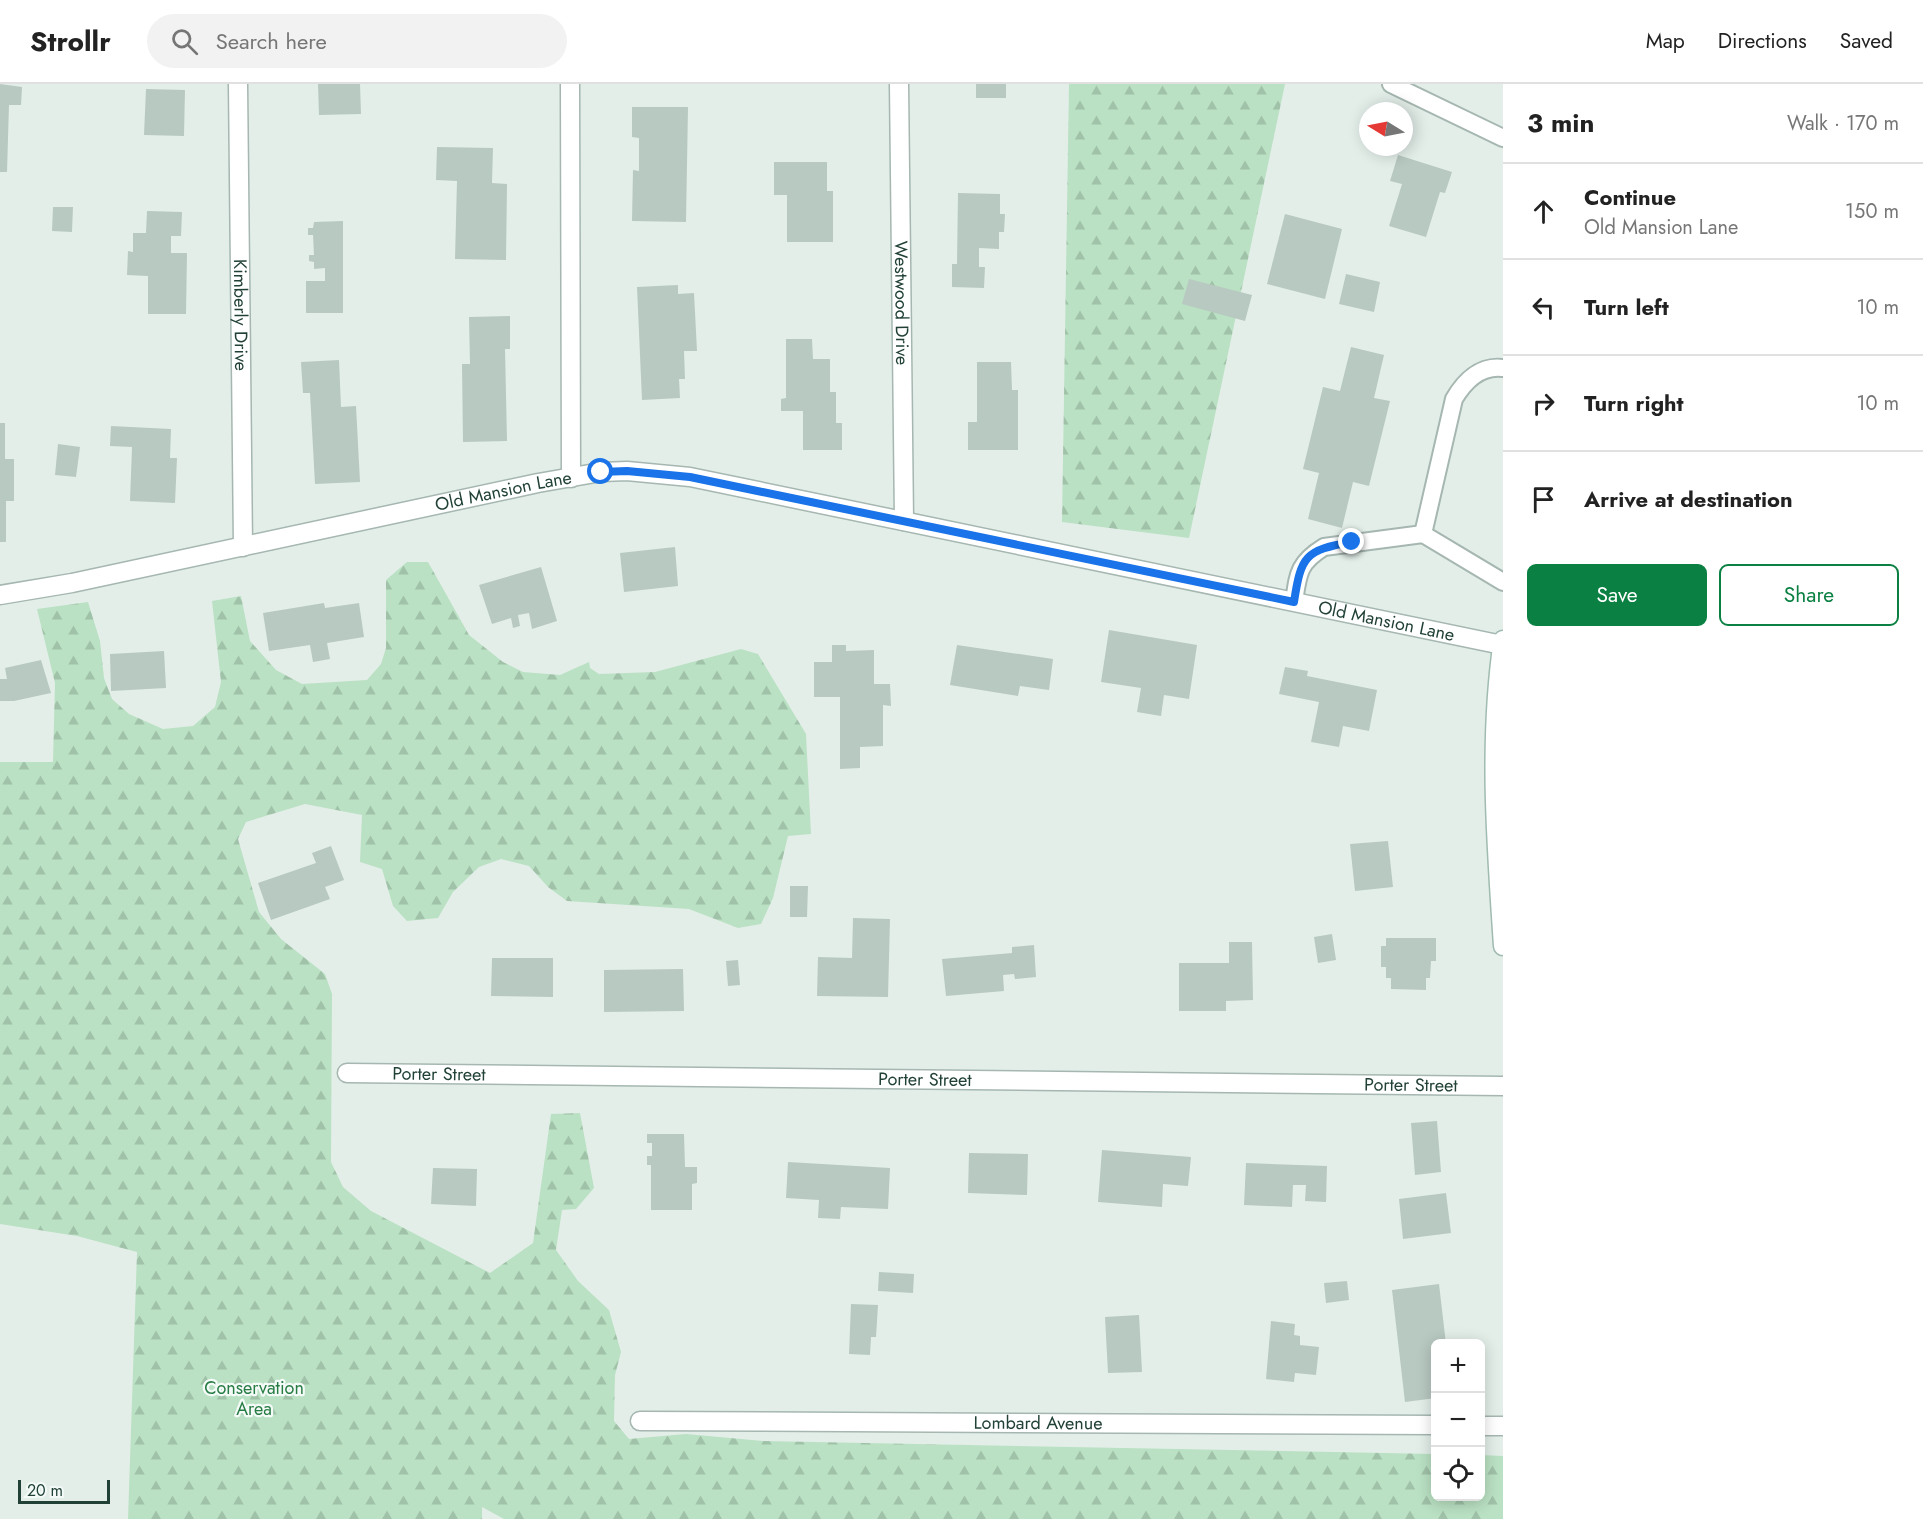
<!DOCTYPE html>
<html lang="en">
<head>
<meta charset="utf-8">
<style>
  body { margin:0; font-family:Jost,sans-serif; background:#f2f2f2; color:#222 }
  .controls { position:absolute; right:18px; bottom:18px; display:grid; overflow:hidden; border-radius:9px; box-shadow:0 3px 15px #0003 }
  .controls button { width:54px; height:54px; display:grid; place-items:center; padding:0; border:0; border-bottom:2px solid #e0e0e0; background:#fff; color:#222; font:30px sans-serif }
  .compass { position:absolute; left:1359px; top:18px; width:54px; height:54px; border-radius:50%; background:#fff; box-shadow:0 3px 15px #0003; rotate:280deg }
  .scale { position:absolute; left:18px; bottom:15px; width:92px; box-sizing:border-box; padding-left:6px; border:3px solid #214137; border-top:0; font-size:16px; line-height:21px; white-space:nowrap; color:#214137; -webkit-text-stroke:4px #f4faf7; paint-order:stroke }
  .stop { position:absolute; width:18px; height:18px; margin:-14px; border:4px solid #1a73e8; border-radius:50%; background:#fff }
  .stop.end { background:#1a73e8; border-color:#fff; box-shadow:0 2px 6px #0008 }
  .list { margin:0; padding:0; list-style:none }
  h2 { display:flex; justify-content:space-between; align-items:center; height:78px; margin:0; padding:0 24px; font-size:26px }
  h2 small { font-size:20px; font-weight:400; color:#767676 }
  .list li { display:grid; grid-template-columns:39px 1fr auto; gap:18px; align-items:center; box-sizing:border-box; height:96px; padding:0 24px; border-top:2px solid #e0e0e0 }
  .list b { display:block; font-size:22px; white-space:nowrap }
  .list p { margin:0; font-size:20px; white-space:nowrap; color:#767676 }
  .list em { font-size:20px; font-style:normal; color:#767676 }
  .actions { display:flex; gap:12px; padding:18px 24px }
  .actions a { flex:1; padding:14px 0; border:2px solid #0b8043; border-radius:9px; text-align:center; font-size:21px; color:#0b8043 }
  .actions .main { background:#0b8043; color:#fff }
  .icon { flex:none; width:33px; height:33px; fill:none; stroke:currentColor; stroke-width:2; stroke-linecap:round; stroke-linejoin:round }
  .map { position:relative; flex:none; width:1503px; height:1435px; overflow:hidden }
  header { display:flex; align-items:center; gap:36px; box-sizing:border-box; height:84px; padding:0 30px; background:#fff; border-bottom:2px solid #e0e0e0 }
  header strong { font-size:28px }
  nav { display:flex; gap:33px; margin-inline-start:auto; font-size:21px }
  .search { width:420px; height:54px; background:#f2f2f2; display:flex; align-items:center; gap:15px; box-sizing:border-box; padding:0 21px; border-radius:33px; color:#767676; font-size:22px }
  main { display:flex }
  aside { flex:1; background:#fff }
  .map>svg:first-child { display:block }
  .forest { fill:url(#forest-firs) }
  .building { fill:#b8c9c1 }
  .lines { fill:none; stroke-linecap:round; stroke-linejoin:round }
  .service-casing { stroke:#a5b7b0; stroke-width:20 }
  .minor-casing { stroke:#a5b7b0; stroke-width:21 }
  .secondary-casing { stroke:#a0bbb0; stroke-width:21 }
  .service { stroke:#fff; stroke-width:16 }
  .minor { stroke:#fff; stroke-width:18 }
  .secondary { stroke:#fff; stroke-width:18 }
  .route { stroke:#1a73e8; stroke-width:8 }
  .labels { text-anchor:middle; stroke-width:4.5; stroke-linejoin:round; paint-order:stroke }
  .street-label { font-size:18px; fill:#214137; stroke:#f4faf7 }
  .park-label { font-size:18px; fill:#277c44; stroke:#f4faf7 }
</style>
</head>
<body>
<header>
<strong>Strollr</strong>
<div class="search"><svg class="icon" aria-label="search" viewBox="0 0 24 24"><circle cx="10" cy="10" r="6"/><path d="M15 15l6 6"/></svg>Search here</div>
<nav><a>Map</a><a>Directions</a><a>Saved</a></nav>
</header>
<main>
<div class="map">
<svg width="1503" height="1435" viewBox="0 0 1503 1435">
  <defs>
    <pattern id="forest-firs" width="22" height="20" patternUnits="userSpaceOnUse" patternTransform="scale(1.5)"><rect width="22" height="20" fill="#bae1c3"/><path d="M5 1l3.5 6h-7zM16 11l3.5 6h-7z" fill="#a0c2a8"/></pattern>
  </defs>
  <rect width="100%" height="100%" fill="#e3eee9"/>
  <g class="forest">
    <polygon points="1069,0 1285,0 1189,454 1062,438"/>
    <polygon points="407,478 428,478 469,551 503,578 523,588 560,591 589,578 590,584 599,590 655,588 741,565 758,570 806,650 811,750 788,752 773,814 761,840 738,844 689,825 567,817 548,803 529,782 501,775 479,783 453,808 438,834 407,837 393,822 382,785 360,778 362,731 305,720 246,738 238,755 259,828 281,855 325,890 332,910 331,1078 343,1103 371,1127 490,1189 533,1159 551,1030 580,1029 594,1104 576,1125 562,1126 556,1166 578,1197 609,1226 621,1268 615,1291 614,1337 629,1355 686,1350 763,1357 1435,1370 1436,1412 1480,1412 1481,1371 1503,1372 1503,1435 504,1435 482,1423 482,1435 128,1435 137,1168 77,1152 0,1140 0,678 53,678 55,599 37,525 88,518 100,557 104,594 112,615 129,630 163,645 193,642 215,623 221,598 212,517 241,512 250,557 276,586 302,600 367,596 381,580 386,564 386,496"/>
  </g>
  <g class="building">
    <polygon points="0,0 22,3 21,21 9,21 7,88 0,88"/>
    <polygon points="318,0 360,0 361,30 319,31"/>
    <rect x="976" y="0" width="30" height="14"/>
    <polygon points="146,5 185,6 184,52 144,51"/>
    <polygon points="632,23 688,23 686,138 632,137 633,86 639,87 639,54 632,53"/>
    <polygon points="437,63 493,64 492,99 507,100 506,176 455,175 457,97 436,96"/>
    <polygon points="1398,71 1452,88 1445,109 1440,108 1426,153 1389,142 1402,100 1390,97"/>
    <polygon points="774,78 827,78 827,107 833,107 833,158 787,158 787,111 774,111"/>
    <polygon points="958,109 1000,110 1000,130 1005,130 1004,148 999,148 999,165 979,164 979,183 985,183 984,204 952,203 952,180 957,180"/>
    <polygon points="53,123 73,123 72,148 52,147"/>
    <polygon points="147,127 182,128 181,152 171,152 171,169 187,169 186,230 148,230 148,192 127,191 128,167 133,168 133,149 146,149"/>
    <polygon points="1285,130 1342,145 1325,215 1267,200"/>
    <polygon points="343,137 343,229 306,229 306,197 325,197 325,184 314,185 314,178 309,177 309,171 314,171 313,151 308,151 308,144 313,144 314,138"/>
    <polygon points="1346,190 1380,198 1374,228 1339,220"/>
    <polygon points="1189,195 1252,211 1245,237 1182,220"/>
    <polygon points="678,201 678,210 694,209 697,267 684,267 685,295 679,295 680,314 642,316 637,203"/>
    <polygon points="510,232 510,265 505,265 507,357 463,358 462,280 470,280 469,233"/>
    <polygon points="786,255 812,255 813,275 830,275 830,308 836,308 836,339 842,339 842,366 803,366 803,327 781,327 781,315 786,314"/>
    <polygon points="1351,263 1384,271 1374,314 1390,317 1369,402 1353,398 1342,444 1308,435 1319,389 1303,385 1323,303 1340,307"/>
    <polygon points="339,276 341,323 356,322 360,398 315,400 310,309 303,309 301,278"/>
    <polygon points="977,278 1011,278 1012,306 1018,306 1018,366 968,366 968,338 977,338"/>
    <polygon points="0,339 5,339 5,375 14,375 14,417 6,417 6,458 0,458"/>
    <polygon points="111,342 171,345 170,374 177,374 175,419 130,417 132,363 110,362"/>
    <polygon points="58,360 80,363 76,393 55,391"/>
    <polygon points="675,463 678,502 624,508 620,469"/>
    <polygon points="541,483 557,537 532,545 529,529 518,531 520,542 513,544 511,534 492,540 479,501"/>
    <polygon points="324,519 325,524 359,519 364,553 327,559 330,575 313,578 310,561 269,567 263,529"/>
    <polygon points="1109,546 1197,561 1189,615 1164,611 1161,632 1137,628 1141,604 1101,598"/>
    <polygon points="832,561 846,561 846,567 874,566 874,600 890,600 891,622 883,621 883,662 860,663 860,684 840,685 840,613 814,613 814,578 832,578"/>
    <polygon points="957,561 1053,575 1049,606 1020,602 1018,612 950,601"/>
    <polygon points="164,567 166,604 111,607 110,570"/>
    <polygon points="41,576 51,609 14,617 0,617 0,595 7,595 5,584"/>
    <polygon points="1285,583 1308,587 1307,592 1377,606 1369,647 1343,642 1339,663 1311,658 1319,618 1279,610"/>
    <polygon points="1388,757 1393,803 1355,807 1350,760"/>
    <polygon points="331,762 344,796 325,803 330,815 271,836 258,799 316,779 312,769"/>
    <polygon points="790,802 808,802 807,833 790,833"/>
    <polygon points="853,834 890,835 888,913 817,912 818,873 852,874"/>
    <polygon points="1332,850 1336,876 1318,879 1314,853"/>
    <polygon points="1386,854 1436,854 1436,877 1431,877 1430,894 1426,894 1426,906 1391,905 1391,894 1386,894 1386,883 1381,883 1381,862 1386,862"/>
    <polygon points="1229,858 1252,858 1253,916 1226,917 1226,927 1179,927 1179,879 1229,879"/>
    <polygon points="1034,861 1036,893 1015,895 1014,890 1003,891 1004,907 946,912 942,875 1012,869 1012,863"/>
    <polygon points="492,874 553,874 553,913 491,912"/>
    <polygon points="738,876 740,901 728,902 726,877"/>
    <polygon points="683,885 684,927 604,928 604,886"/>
    <polygon points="1437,1037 1441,1088 1415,1091 1411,1039"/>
    <polygon points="647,1050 684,1050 685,1083 697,1083 697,1099 692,1100 692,1126 651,1126 651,1081 647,1081 647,1072 652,1072 652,1059 647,1059"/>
    <polygon points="1102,1066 1191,1073 1188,1102 1163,1100 1162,1123 1098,1118"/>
    <polygon points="969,1069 1028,1070 1027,1111 968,1109"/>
    <polygon points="788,1078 890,1084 888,1125 841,1123 840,1135 818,1134 819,1116 786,1114"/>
    <polygon points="1246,1079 1327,1082 1326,1118 1305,1117 1306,1101 1293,1101 1292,1123 1244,1121"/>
    <polygon points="433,1084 477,1085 476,1122 431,1120"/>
    <polygon points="1446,1109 1451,1149 1403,1155 1399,1115"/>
    <polygon points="879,1188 914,1190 913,1209 878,1207"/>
    <polygon points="1347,1197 1349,1216 1326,1219 1324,1199"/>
    <polygon points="1439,1200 1446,1260 1436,1260 1436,1314 1405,1318 1392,1206"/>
    <polygon points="851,1220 878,1221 876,1253 871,1253 870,1271 849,1270"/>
    <polygon points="1139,1231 1142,1288 1108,1289 1105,1233"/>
    <polygon points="1271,1237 1295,1240 1294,1251 1300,1252 1300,1261 1319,1263 1316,1291 1295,1289 1294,1298 1266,1295"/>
  </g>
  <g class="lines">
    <defs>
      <g id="service">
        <polyline points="1391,0 1503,54"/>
        <path d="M 1503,284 C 1480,281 1464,298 1454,315 L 1423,450 L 1503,498"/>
        <path d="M 1294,518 C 1298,490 1298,479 1324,463 L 1423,450"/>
      </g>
      <g id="minor">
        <path id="s1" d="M 238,0 L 243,463"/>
        <polyline points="570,0 571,394"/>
        <path id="s2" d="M 899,0 L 904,437"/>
        <path id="s3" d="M 0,511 L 72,499 L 538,399 L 601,388 L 627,387 L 690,393 L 1502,561"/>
        <path id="s4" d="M 347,989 L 1503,1002"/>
        <path id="s5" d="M 640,1337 L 1436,1341"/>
        <polyline points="1480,1342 1503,1342"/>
      </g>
      <path id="secondary" d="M 1503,556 C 1488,658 1496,759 1503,862"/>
    </defs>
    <use href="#service" class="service-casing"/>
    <use href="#minor" class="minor-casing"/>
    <use href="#secondary" class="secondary-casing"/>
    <use href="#service" class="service"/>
    <use href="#minor" class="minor"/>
    <use href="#secondary" class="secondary"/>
  </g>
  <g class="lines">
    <path class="route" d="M 601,388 L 627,387 L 690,393 L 1294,518 C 1301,472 1305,466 1352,458"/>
  </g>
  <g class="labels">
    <g class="street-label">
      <text dy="6" stroke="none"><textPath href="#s2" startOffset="219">Westwood Drive</textPath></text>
      <text dy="6" stroke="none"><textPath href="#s1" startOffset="231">Kimberly Drive</textPath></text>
      <text dy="6" stroke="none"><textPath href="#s3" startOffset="514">Old Mansion Lane</textPath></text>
      <text dy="6" stroke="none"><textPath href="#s3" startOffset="1414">Old Mansion Lane</textPath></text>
      <text dy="6" stroke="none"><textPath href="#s4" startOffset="92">Porter Street</textPath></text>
      <text dy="6" stroke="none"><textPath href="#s4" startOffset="578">Porter Street</textPath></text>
      <text dy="6" stroke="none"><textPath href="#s4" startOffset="1064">Porter Street</textPath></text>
      <text dy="6" stroke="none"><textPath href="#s5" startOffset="398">Lombard Avenue</textPath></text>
    </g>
    <g class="park-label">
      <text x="254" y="1310">Conservation<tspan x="254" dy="21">Area</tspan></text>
    </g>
  </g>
</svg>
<div class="controls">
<button>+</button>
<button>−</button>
<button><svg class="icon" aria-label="locate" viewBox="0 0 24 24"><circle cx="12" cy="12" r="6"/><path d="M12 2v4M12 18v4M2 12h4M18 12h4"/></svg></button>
</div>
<svg class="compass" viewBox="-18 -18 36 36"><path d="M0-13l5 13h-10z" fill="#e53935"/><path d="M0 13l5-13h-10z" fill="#767676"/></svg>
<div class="scale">20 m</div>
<div class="stop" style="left:601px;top:388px"></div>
<div class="stop end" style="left:1352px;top:458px"></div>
</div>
<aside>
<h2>3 min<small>Walk · 170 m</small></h2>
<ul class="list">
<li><svg class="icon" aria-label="ahead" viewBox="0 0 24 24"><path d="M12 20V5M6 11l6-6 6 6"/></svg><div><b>Continue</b><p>Old Mansion Lane</p></div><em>150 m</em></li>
<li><svg class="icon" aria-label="left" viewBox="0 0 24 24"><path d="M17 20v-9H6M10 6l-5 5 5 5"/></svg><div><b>Turn left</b></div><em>10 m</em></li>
<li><svg class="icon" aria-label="right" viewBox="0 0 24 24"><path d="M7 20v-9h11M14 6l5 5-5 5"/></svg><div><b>Turn right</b></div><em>10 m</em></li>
<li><svg class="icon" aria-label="arrive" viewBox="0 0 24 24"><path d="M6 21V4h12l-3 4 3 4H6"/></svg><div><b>Arrive at destination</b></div></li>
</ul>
<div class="actions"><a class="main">Save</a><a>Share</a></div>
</aside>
</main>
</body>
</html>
